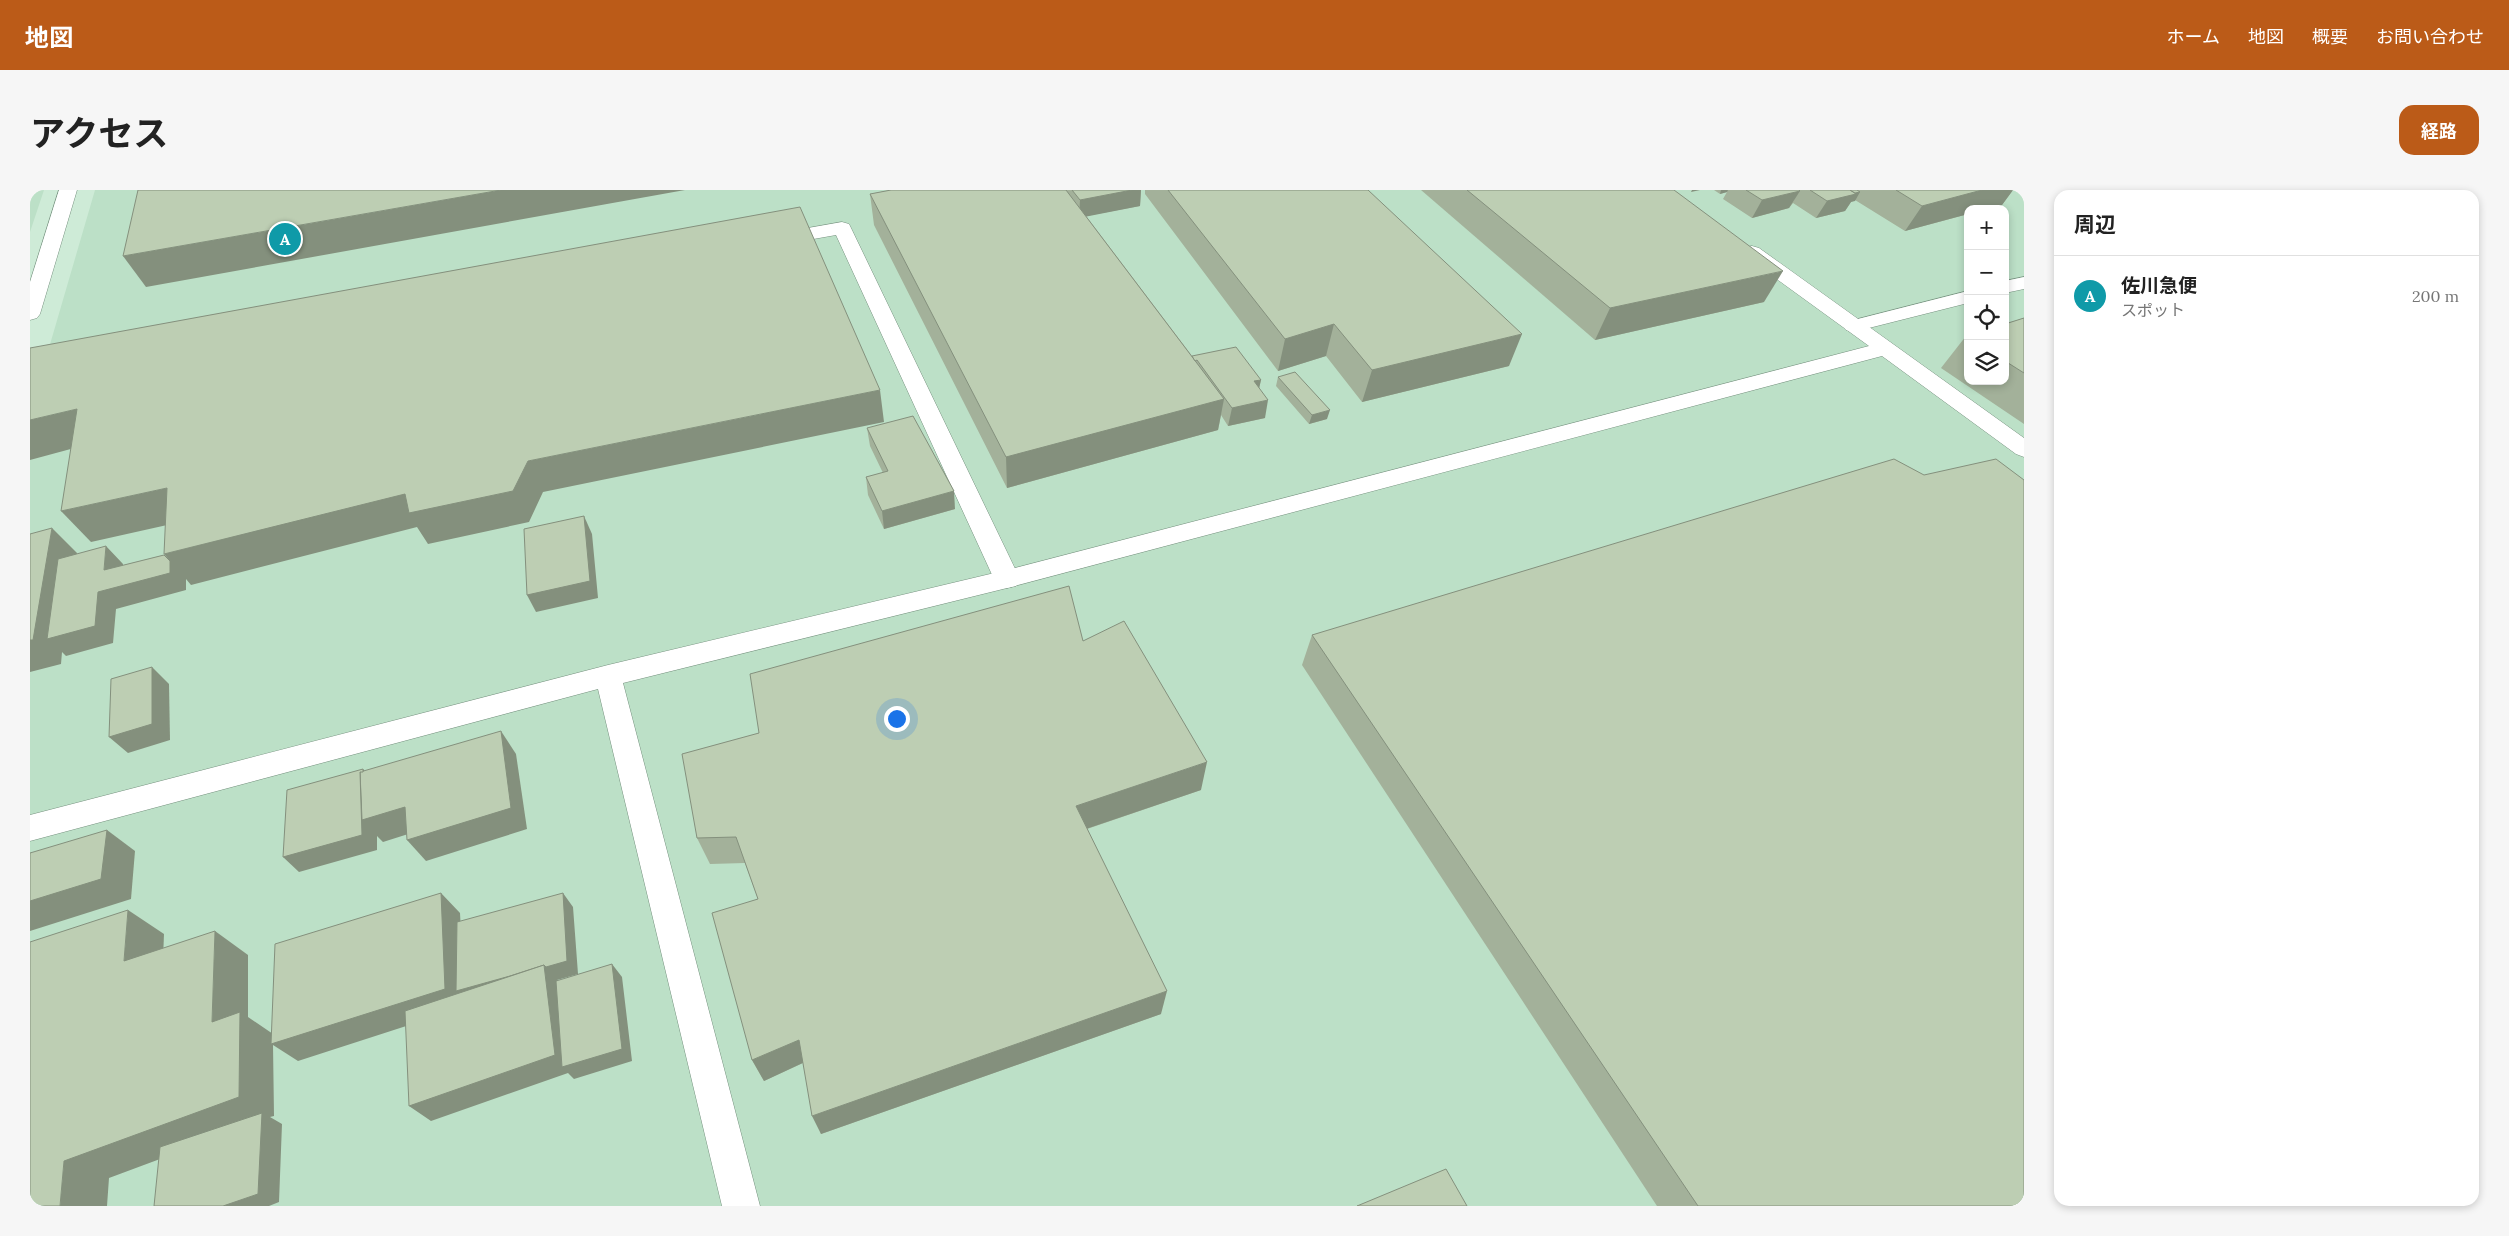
<!DOCTYPE html>
<html lang="ja">
<head>
<meta charset="utf-8">
<style>
  body { margin:0; font-family:Lora,"Noto Sans JP",serif; background:#f6f6f6; color:#222 }
  .controls { position:absolute; right:15px; top:15px; display:grid; overflow:hidden; border-radius:10px; box-shadow:0 2px 8px #0003 }
  .controls button { width:45px; height:45px; display:grid; place-items:center; padding:0; border:0; border-bottom:1px solid #e0e0e0; background:#fff; color:#222; font:25px sans-serif }
  .you { position:absolute; left:866px; top:528px; width:18px; height:18px; margin:-12px; border:4px solid #fff; border-radius:50%; background:#1a73e8; box-shadow:0 0 0 8px #1a73e833 }
  .badge { display:grid; place-items:center; width:32px; height:32px; border-radius:50%; background:#bb5b18; color:#fff; font-size:16px; font-weight:700 }
  .pin { position:absolute; translate:-50% -50%; border:2px solid #fff; box-shadow:0 1px 5px #0006 }
  .list { margin:0; padding:0; list-style:none }
  h2 { display:flex; justify-content:space-between; align-items:center; height:65px; margin:0; padding:0 20px; font-size:21px }
  h2 small { font-size:16px; font-weight:400; color:#767676 }
  .list li { display:grid; grid-template-columns:32px 1fr auto; gap:15px; align-items:center; box-sizing:border-box; height:80px; padding:0 20px; border-top:1px solid #e0e0e0 }
  .list b { display:block; font-size:19px; white-space:nowrap }
  .list p { margin:0; font-size:16px; white-space:nowrap; color:#767676 }
  .list em { font-size:16px; font-style:normal; color:#767676 }
  .icon { flex:none; width:28px; height:28px; fill:none; stroke:currentColor; stroke-width:2; stroke-linecap:round; stroke-linejoin:round }
  .map { position:relative; flex:none; width:1994px; height:1016px; overflow:hidden; border-radius:15px }
  header { display:flex; align-items:center; gap:30px; box-sizing:border-box; height:70px; padding:0 25px; background:#bb5b18; color:#fff }
  header strong { font-size:24px }
  nav { display:flex; gap:28px; margin-inline-start:auto; font-size:18px }
  .intro { display:flex; align-items:center; justify-content:space-between; box-sizing:border-box; height:120px; padding:0 30px }
  h1 { margin:0; font-size:35px }
  .button { padding:12px 22px; border-radius:15px; background:#bb5b18; color:#fff; font-size:18px; font-weight:700 }
  main { display:flex; gap:30px; padding:0 30px }
  aside { flex:1; background:#fff; border-radius:15px; box-shadow:0 2px 8px #0003 }
  .map>svg:first-child { display:block }
  .built { fill:#bce0c7; fill-rule:evenodd }
  .lines { fill:none; stroke-linecap:round; stroke-linejoin:round }
  .minor-casing { stroke:#76917f; stroke-width:1 }
  .tertiary-casing { stroke:#76917f; stroke-width:1 }
  .minor { fill:#fff; fill-rule:evenodd }
  .tertiary { fill:#fff; fill-rule:evenodd }
  .wall { fill:#a3b19a }
  .shaded-wall { fill:#84907d }
  .building { fill:#bdceb3; stroke:#84907d }
</style>
</head>
<body>
<header>
<strong>地図</strong>
<nav><a>ホーム</a><a>地図</a><a>概要</a><a>お問い合わせ</a></nav>
</header>
<div class="intro"><h1>アクセス</h1><a class="button">経路</a></div>
<main>
<div class="map">
<svg width="1994" height="1016" viewBox="0 0 1994 1016">
  <rect width="100%" height="100%" fill="#ceebd7"/>
  <g class="built">
    <polygon points="0,0 14,0 0,42"/>
    <path d="M 65,0 L 1994,0 L 1994,1016 L 0,1016 L 0,223 ZM 1938,19 L 1975,19 L 1975,191 L 1938,191 Z"/>
  </g>
  <g class="lines">
    <defs>
      <g id="minor">
        <polygon points="812,32 819,34 821,38 990,389 986,396 977,398 968,396 964,389 806,45 744,56 737,54 735,50 737,46 744,44"/>
        <polygon points="1994,87 1994,99 1975,103 1975,91"/>
        <polygon points="1938,101 1938,113 1823,142 1816,140 1813,136 1816,132"/>
      </g>
      <g id="tertiary">
        <polygon points="29,0 47,0 10,124 7,128 0,130 0,92"/>
        <polygon points="1722,56 1729,58 1994,248 1994,267 1986,264 1852,166 977,398 593,493 730,1016 692,1016 568,499 0,651 0,625 578,475 977,380 1839,156 1715,66 1712,62 1715,58"/>
      </g>
    </defs>
    <use href="#minor" class="minor-casing"/>
    <use href="#tertiary" class="tertiary-casing"/>
    <use href="#minor" class="minor"/>
    <use href="#tertiary" class="tertiary"/>
  </g>
  <g class="wall">
    <polygon points="861,0 1111,0 1110,16 1056,26 1162,166 1231,190 1229,198 1235,228 1198,236 1191,225 1188,240 977,298 844,35 840,4"/>
    <polygon points="1115,0 1338,0 1479,176 1332,212 1296,166 1248,181 1115,4"/>
    <polygon points="1391,0 1644,0 1734,112 1565,150"/>
    <polygon points="1684,0 1983,0 1972,15 1875,41 1825,10 1821,12 1815,21 1786,28 1763,13 1759,18 1722,28 1693,9 1697,2 1690,4"/>
    <polygon points="1994,128 1994,234 1911,178 1936,146 1938,145 1938,191 1975,191 1975,134"/>
    <polygon points="1248,187 1297,229 1279,234 1246,196"/>
    <polygon points="837,238 925,319 854,339 838,305 836,287 853,283 840,256"/>
    <polygon points="1894,285 1994,1016 1627,1016 1272,475 1282,445"/>
    <polygon points="1053,451 1171,600 1057,639 1131,824 791,944 773,873 734,891 722,870 728,709 715,673 680,674 667,648 729,543"/>
  </g>
  <g class="shaded-wall">
    <polygon points="471,0 655,0 116,97 93,66"/>
    <polygon points="1102,0 1111,0 1110,16 1049,28 1050,10"/>
    <polygon points="1662,0 1670,0 1661,2"/>
    <polygon points="1691,0 1698,0 1697,2 1690,4"/>
    <polygon points="1952,0 1983,0 1972,15 1957,19 1938,19 1938,24 1875,41 1892,16"/>
    <polygon points="1770,1 1759,18 1722,28 1732,10"/>
    <polygon points="1830,2 1825,11 1821,12 1815,21 1786,28 1797,11"/>
    <polygon points="1753,81 1734,112 1565,150 1580,118"/>
    <polygon points="1304,134 1296,166 1248,181 1255,149"/>
    <polygon points="1492,144 1479,176 1332,212 1342,180"/>
    <polygon points="1231,190 1227,207 1224,191"/>
    <polygon points="850,200 854,232 513,302 499,332 398,354 387,337 161,395 156,389 156,400 86,419 83,453 36,466 32,462 31,474 0,482 0,450 22,338 47,363 35,444 68,402 74,380 76,356 93,374 91,396 140,371 134,364 498,271"/>
    <polygon points="1194,209 1188,240 977,298 976,267"/>
    <polygon points="1238,210 1235,228 1198,236 1202,218"/>
    <polygon points="47,219 74,250 0,270 0,230"/>
    <polygon points="1300,220 1297,229 1279,234 1282,225"/>
    <polygon points="137,298 164,329 61,352 31,321"/>
    <polygon points="924,301 925,319 854,339 852,321"/>
    <polygon points="554,326 562,344 568,408 506,422 497,405"/>
    <polygon points="122,477 139,494 140,550 98,563 79,547"/>
    <polygon points="471,541 486,564 497,639 396,671 377,650"/>
    <polygon points="1177,572 1171,600 1044,643 1046,616"/>
    <polygon points="333,579 347,595 375,617 394,639 353,652 347,646 347,660 269,682 253,667"/>
    <polygon points="77,640 105,661 101,709 0,741 0,711"/>
    <polygon points="411,703 430,723 434,799 533,703 543,717 548,784 527,790 530,794 582,774 592,787 602,871 544,889 538,883 401,931 379,916 435,817 268,871 243,855 244,926 240,927 252,934 249,1012 239,1016 193,1016 232,931 79,988 77,1016 30,1016 34,971 182,832 185,741 218,765 218,827 243,844"/>
    <polygon points="98,720 134,744 132,794 94,771"/>
    <polygon points="1137,801 1131,824 791,944 782,926"/>
    <polygon points="769,850 779,870 734,891 722,870"/>
  </g>
  <g class="building">
    <polygon points="108,0 471,0 93,66"/>
    <polygon points="861,0 1036,0 1194,209 976,267 840,4"/>
    <polygon points="1042,0 1102,0 1050,10"/>
    <polygon points="1138,0 1338,0 1492,144 1342,180 1304,134 1255,149"/>
    <polygon points="1437,0 1644,0 1753,81 1580,118"/>
    <polygon points="1716,0 1769,0 1770,1 1732,10"/>
    <polygon points="1780,0 1820,0 1826,4 1797,11"/>
    <polygon points="1820,0 1827,0 1830,2 1825,3"/>
    <polygon points="1866,0 1952,0 1892,16"/>
    <polygon points="770,17 850,200 498,271 483,301 379,323 375,304 134,364 137,298 31,321 47,219 0,230 0,158"/>
    <polygon points="1994,128 1994,183 1975,171 1975,134"/>
    <polygon points="1206,157 1231,190 1224,191 1238,210 1202,218 1167,170 1165,171 1162,166"/>
    <polygon points="1265,182 1300,220 1282,225 1248,187"/>
    <polygon points="883,226 924,301 852,321 836,287 858,281 837,238"/>
    <polygon points="1864,269 1894,285 1966,269 1994,290 1994,1016 1668,1016 1282,445"/>
    <polygon points="554,326 560,391 497,405 494,339"/>
    <polygon points="22,338 3,450 0,450 0,344"/>
    <polygon points="76,356 74,380 134,365 140,371 140,383 68,402 65,436 17,449 28,369"/>
    <polygon points="1039,396 1053,451 1094,431 1177,572 1046,616 1137,801 782,926 769,850 722,870 682,723 728,709 706,647 667,648 652,564 729,543 720,484"/>
    <polygon points="122,477 122,534 79,547 81,489"/>
    <polygon points="471,541 481,618 377,650 375,617 332,630 330,582"/>
    <polygon points="333,579 333,582 330,582 332,645 253,667 257,600"/>
    <polygon points="77,640 71,689 0,711 0,663"/>
    <polygon points="411,703 415,799 241,854 245,754"/>
    <polygon points="533,703 537,771 516,777 514,775 480,786 426,801 427,732"/>
    <polygon points="98,720 94,771 185,741 182,832 210,822 209,907 34,971 30,1016 0,1016 0,752"/>
    <polygon points="582,774 592,859 532,877 526,791"/>
    <polygon points="514,775 525,865 379,916 375,821"/>
    <polygon points="232,923 228,1004 193,1016 124,1016 130,957"/>
    <polygon points="1416,979 1437,1016 1327,1016"/>
  </g>
</svg>
<div class="controls">
<button>+</button>
<button>−</button>
<button><svg class="icon" aria-label="locate" viewBox="0 0 24 24"><circle cx="12" cy="12" r="6"/><path d="M12 2v4M12 18v4M2 12h4M18 12h4"/></svg></button>
<button><svg class="icon" aria-label="layers" viewBox="0 0 24 24"><path d="M12 4l9 5-9 5-9-5zM3 14l9 5 9-5"/></svg></button>
</div>
<div class="you"></div>
<div class="pin badge" style="left:255px;top:49px;background:#0f9aa8">A</div>
</div>
<aside>
<h2>周辺<small></small></h2>
<ul class="list">
<li><span class="badge" style="background:#0f9aa8">A</span><div><b>佐川急便</b><p>スポット</p></div><em>200 m</em></li>
</ul>
</aside>
</main>
</body>
</html>
